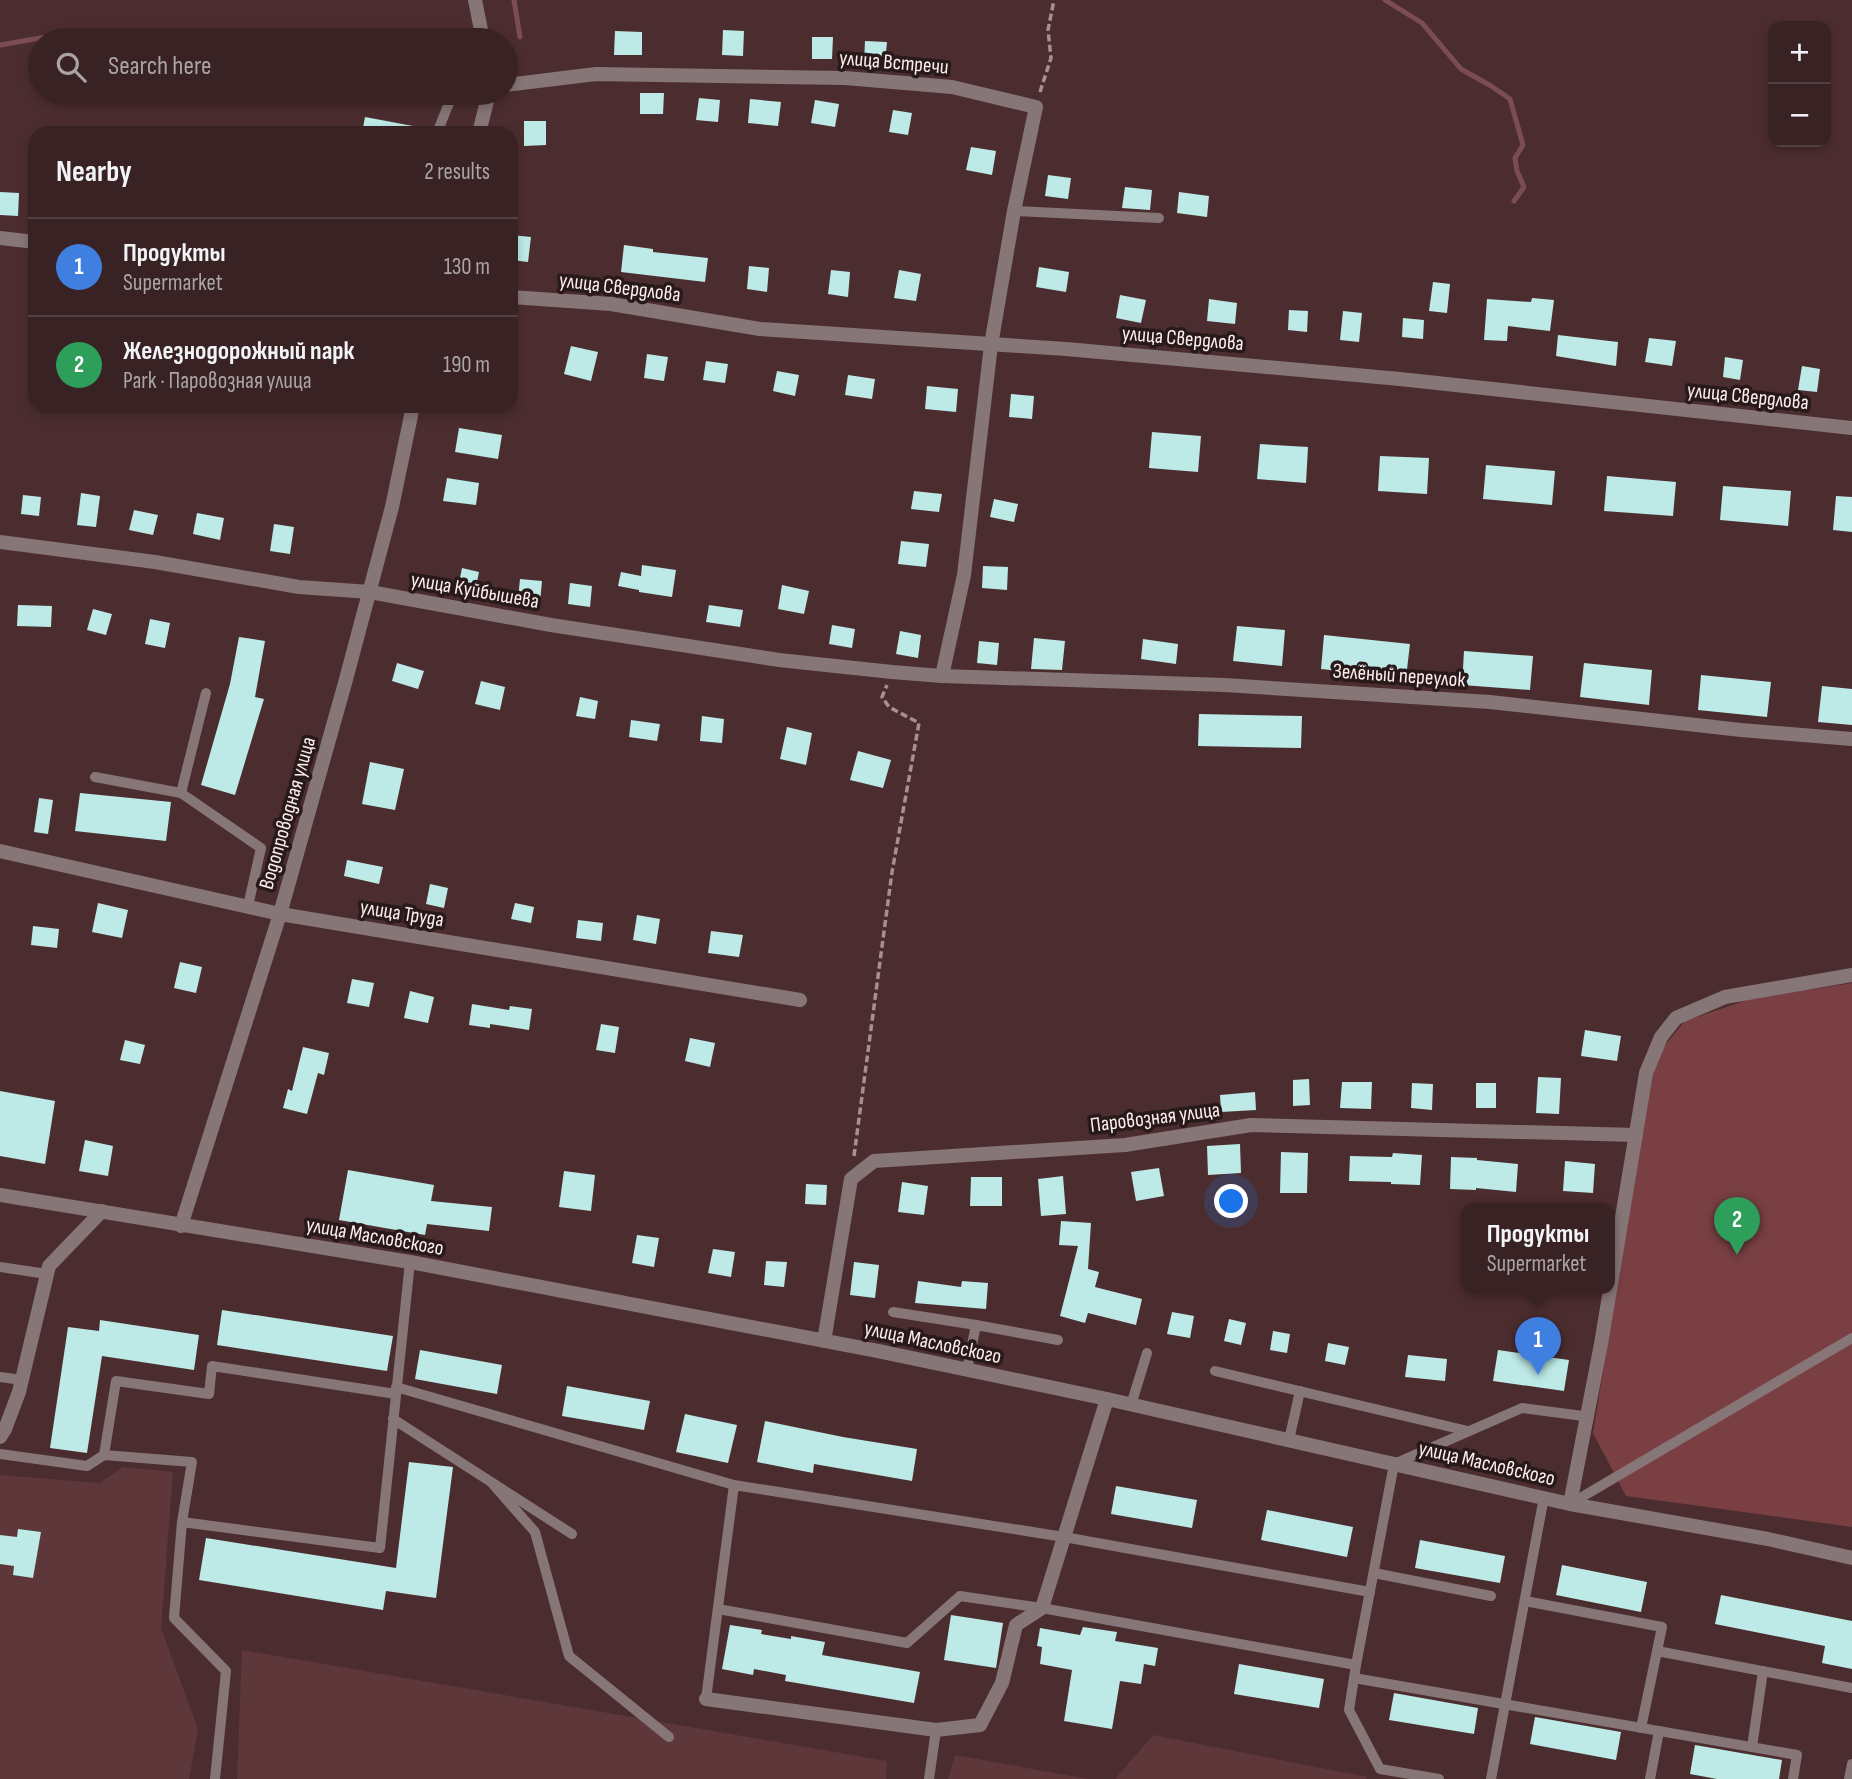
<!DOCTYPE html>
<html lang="en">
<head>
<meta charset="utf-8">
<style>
  body { margin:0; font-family:"Sofia Sans Condensed",sans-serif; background:#402a2b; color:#f1f3f6 }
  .controls { position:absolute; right:21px; top:21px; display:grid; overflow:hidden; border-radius:14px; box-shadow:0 4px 10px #0003 }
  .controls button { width:63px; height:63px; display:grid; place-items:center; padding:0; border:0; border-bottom:2px solid #533f41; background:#392223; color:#f1f3f6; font:35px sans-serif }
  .you { position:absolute; left:1232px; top:1202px; width:24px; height:24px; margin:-18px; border:5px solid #fff; border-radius:50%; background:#1a73e8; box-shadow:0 0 0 10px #1a73e833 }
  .badge { display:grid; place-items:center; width:46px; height:46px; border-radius:50%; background:#ea580c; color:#fff; font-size:23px; font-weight:700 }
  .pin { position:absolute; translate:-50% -58px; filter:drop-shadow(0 2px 4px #0008) }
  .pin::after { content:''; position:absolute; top:37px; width:24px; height:21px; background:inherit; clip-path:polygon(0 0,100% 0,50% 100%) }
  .popup { position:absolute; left:1461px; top:1203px; width:154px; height:91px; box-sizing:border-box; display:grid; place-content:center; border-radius:14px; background:#392223; filter:drop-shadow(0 2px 5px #0005); font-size:23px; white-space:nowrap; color:#aba4a6 }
  .popup b { font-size:26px; color:#f1f3f6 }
  .popup::after { content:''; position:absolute; left:50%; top:100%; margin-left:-14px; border:14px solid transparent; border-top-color:#392223 }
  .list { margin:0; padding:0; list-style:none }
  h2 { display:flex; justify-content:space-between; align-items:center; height:91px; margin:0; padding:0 28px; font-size:30px }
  h2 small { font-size:23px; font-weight:400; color:#aba4a6 }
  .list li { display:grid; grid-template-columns:46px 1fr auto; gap:21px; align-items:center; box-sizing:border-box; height:98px; padding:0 28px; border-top:2px solid #533f41 }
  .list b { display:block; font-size:26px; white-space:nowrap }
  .list p { margin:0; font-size:23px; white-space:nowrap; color:#aba4a6 }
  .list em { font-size:23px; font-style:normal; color:#aba4a6 }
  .icon { flex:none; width:38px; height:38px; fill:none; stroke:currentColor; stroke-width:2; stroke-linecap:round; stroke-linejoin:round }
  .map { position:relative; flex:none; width:1852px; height:1779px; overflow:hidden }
  .search { position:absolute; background:#392223; box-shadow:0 4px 10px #0003; left:28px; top:28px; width:490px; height:77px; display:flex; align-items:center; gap:18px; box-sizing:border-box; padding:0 24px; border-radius:38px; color:#aba4a6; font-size:26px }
  .panel { position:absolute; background:#392223; box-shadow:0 4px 10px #0003; left:28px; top:126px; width:490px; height:287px; border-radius:21px }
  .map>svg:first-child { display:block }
  .built { fill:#5d373a }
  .green { fill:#793f43 }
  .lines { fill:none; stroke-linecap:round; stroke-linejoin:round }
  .stream { stroke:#7c4c55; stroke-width:5 }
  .building { fill:#bde9e7 }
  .path { stroke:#a79091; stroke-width:3.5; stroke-dasharray:7 3.5; stroke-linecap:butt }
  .service { stroke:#877677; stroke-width:10 }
  .minor { stroke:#877677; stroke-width:14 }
  .tertiary { stroke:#877677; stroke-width:14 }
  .labels { text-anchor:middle; stroke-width:7; stroke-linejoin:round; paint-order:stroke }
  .street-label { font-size:21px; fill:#feeeee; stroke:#281a1a }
</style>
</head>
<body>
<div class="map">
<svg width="1852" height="1779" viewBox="0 0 1852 1779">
  <rect width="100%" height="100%" fill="#4c2d2f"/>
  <g class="built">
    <polygon points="123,1467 173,1472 161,1628 198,1729 189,1779 0,1779 0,1475 100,1483"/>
    <polygon points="242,1650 887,1761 886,1779 237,1779"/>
    <polygon points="1153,1735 1367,1777 1366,1779 1115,1779"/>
    <polygon points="955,1755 1088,1779 948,1779"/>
  </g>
  <polygon class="green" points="1852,983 1852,1527 1626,1496 1593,1433 1651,1077 1664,1046 1685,1021 1750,999"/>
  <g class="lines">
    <g class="stream">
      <polyline points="514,0 520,37"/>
      <polyline points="1385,0 1422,23 1461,69 1491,86 1510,99 1523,145 1515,158 1517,171 1524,187 1514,201"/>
      <polyline points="0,45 40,38 90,35 120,40"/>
    </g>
  </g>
  <g class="building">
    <polygon points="723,30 744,31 743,56 722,55"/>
    <polygon points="615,31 642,32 642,55 614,55"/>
    <polygon points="812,37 833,37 832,59 812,59"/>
    <polygon points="865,41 887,42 885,63 864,62"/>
    <polygon points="640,93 664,93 663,114 640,114"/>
    <polygon points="699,98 720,100 718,122 696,120"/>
    <polygon points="750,99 781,102 778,126 748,123"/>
    <polygon points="815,100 839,104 835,127 811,123"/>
    <polygon points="893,110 912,113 908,135 889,132"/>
    <polygon points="365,117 413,126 413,133 362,133"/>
    <polygon points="524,121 546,121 546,145 524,146"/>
    <polygon points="971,147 996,151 992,175 966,170"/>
    <polygon points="1048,175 1071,178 1068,199 1045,196"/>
    <polygon points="1125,187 1152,190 1150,210 1122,208"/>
    <polygon points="0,192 19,193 18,216 0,215"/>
    <polygon points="1179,192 1209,196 1207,217 1177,213"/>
    <polygon points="511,235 531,237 528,262 511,260"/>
    <polygon points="624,245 653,249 653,252 708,258 705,282 621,272"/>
    <polygon points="749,266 769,268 767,292 747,289"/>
    <polygon points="1039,267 1069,272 1066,292 1036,287"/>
    <polygon points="831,270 850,272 848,297 828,294"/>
    <polygon points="899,270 921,274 916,301 894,298"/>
    <polygon points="1433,282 1450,284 1447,313 1429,311"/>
    <polygon points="1120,295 1146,300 1141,323 1116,318"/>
    <polygon points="1532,298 1554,300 1550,331 1508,326 1507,341 1484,340 1487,299 1531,302"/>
    <polygon points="1209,299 1237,303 1235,324 1207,321"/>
    <polygon points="1289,310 1308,311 1307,332 1288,330"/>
    <polygon points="1343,311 1362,313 1359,342 1340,340"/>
    <polygon points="1403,318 1424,320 1423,339 1402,337"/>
    <polygon points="1558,335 1618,342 1616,366 1556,356"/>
    <polygon points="1649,338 1676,341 1672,366 1645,362"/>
    <polygon points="571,346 598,352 591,381 564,374"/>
    <polygon points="647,354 668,357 664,381 644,378"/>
    <polygon points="1725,357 1743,360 1740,380 1723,377"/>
    <polygon points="706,361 728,364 725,383 703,380"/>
    <polygon points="1802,366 1820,369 1817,392 1798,390"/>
    <polygon points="777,371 799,375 795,396 773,391"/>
    <polygon points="848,375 875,379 872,399 845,395"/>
    <polygon points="927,386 958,389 956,412 925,409"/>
    <polygon points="1011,394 1034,396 1032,419 1009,417"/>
    <polygon points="459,428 502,435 498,459 455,452"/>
    <polygon points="1152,432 1201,436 1198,472 1149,468"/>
    <polygon points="1260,444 1308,447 1306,483 1257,479"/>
    <polygon points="1380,456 1429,458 1427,494 1378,491"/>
    <polygon points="1486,465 1555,471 1552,505 1483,499"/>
    <polygon points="1607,476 1676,482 1673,516 1604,511"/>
    <polygon points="447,478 479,483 476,505 443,501"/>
    <polygon points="1723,486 1791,491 1788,526 1720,520"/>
    <polygon points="914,491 942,494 939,512 911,509"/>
    <polygon points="81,493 100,496 96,527 77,525"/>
    <polygon points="23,495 41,497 39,516 21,514"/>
    <polygon points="1836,496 1852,497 1852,532 1833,530"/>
    <polygon points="994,499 1018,504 1014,522 990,517"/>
    <polygon points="134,510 158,515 153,535 129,530"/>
    <polygon points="197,513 224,518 220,540 193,534"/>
    <polygon points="274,524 294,527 290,554 270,551"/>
    <polygon points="901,541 929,544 926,567 898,564"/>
    <polygon points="642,565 676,570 672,597 639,592 639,590 618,586 621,572 641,576"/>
    <polygon points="983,566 1008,567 1007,590 982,588"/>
    <polygon points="462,568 479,572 474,596 457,593"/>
    <polygon points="520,579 542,581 540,602 518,600"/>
    <polygon points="570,583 592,586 590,607 568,604"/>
    <polygon points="782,585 809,591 804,614 778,609"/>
    <polygon points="18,605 52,606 51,627 17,626"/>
    <polygon points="709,605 743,610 740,627 706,622"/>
    <polygon points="93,609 112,614 106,635 87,630"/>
    <polygon points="150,619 170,623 165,648 145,644"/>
    <polygon points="832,625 855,629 852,648 829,644"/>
    <polygon points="1237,626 1285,630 1282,666 1233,661"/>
    <polygon points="900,631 921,635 918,658 896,654"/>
    <polygon points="1324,635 1410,644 1406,678 1321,669"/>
    <polygon points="239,637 265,641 255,697 264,699 235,795 201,785 230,684"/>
    <polygon points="1034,638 1065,641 1062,670 1031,669"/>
    <polygon points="1143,639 1178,644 1176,664 1141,659"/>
    <polygon points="979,641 999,643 997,665 977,663"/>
    <polygon points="1464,651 1533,656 1530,690 1462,685"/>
    <polygon points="397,663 424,671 418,689 392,681"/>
    <polygon points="1584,663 1652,670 1649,705 1580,697"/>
    <polygon points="1701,675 1771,682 1767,717 1698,710"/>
    <polygon points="481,681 505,687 500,710 475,704"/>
    <polygon points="1822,686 1852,689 1852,725 1818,722"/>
    <polygon points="580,697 598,701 595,719 576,716"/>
    <polygon points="1199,714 1302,716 1301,748 1198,746"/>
    <polygon points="702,716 724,719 722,743 700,741"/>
    <polygon points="631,720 660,724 657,741 629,737"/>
    <polygon points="787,727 812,733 806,765 780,759"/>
    <polygon points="858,751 891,760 883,788 850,780"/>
    <polygon points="370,762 404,769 395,810 362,804"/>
    <polygon points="80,793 171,802 166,841 75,831"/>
    <polygon points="39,798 53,800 48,834 34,832"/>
    <polygon points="347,860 383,867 379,884 344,876"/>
    <polygon points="430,884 448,888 444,908 426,904"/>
    <polygon points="98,903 128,910 122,938 92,932"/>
    <polygon points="515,903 534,907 531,923 511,919"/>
    <polygon points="637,915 660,919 656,944 633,940"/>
    <polygon points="578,920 603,923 601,941 576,938"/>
    <polygon points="33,926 59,929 57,948 31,945"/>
    <polygon points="711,931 743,935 739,957 708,953"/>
    <polygon points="180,962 202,967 196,993 174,988"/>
    <polygon points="352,979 374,983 369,1007 347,1003"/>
    <polygon points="410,991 434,997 428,1023 404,1018"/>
    <polygon points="472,1004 509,1010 510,1006 532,1009 529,1030 490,1024 490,1028 469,1025"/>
    <polygon points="601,1024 619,1027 615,1053 596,1050"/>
    <polygon points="1585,1030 1621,1036 1617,1061 1581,1056"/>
    <polygon points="690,1038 715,1043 710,1067 685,1061"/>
    <polygon points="125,1040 145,1045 140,1064 120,1060"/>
    <polygon points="303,1047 329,1053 324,1075 318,1073 307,1114 283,1108 288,1089 292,1091"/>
    <polygon points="1538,1077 1561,1078 1559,1114 1536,1113"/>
    <polygon points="1309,1079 1310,1105 1293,1106 1293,1080"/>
    <polygon points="1342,1082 1372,1082 1371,1109 1340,1108"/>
    <polygon points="1412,1083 1433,1084 1432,1110 1411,1108"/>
    <rect x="1476" y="1083" width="20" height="25"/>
    <polygon points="0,1091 55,1101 45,1164 0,1156"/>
    <polygon points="1255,1092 1256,1110 1221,1112 1220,1095"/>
    <polygon points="85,1140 113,1146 108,1176 79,1171"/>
    <polygon points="1240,1144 1241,1173 1208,1175 1207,1146"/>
    <polygon points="1281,1152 1308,1153 1307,1193 1280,1193"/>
    <polygon points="1393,1153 1422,1155 1420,1185 1391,1184 1391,1182 1349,1181 1350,1156 1392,1157"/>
    <polygon points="1451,1157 1477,1158 1477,1160 1518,1164 1516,1192 1476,1188 1476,1190 1450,1189"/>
    <polygon points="1565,1161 1595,1164 1593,1193 1563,1191"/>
    <polygon points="1159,1168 1164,1196 1136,1201 1131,1172"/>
    <polygon points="348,1170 434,1185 431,1201 492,1207 489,1231 427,1224 425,1235 339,1220"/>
    <polygon points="564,1171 595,1175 591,1211 559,1207"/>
    <polygon points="1063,1176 1066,1214 1041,1216 1038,1179"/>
    <polygon points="971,1177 1002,1177 1002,1206 970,1206"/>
    <polygon points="902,1182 928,1186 924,1215 898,1212"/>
    <polygon points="806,1184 827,1185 826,1205 805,1204"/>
    <polygon points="1061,1221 1091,1223 1088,1269 1099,1272 1095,1287 1142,1299 1136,1325 1088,1313 1085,1323 1060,1316 1078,1246 1059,1245"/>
    <polygon points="637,1235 659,1238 654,1267 632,1263"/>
    <polygon points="713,1249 735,1252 731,1277 708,1273"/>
    <polygon points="766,1261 787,1262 784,1287 764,1285"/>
    <polygon points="854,1262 879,1265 875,1298 850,1295"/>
    <polygon points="918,1281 961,1287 962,1281 988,1283 986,1309 915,1303"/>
    <polygon points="222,1310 393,1336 387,1371 217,1345"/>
    <polygon points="1172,1312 1194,1316 1190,1338 1167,1334"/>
    <polygon points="1229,1319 1246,1323 1241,1345 1224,1341"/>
    <polygon points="100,1320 199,1335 194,1370 102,1356 87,1453 50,1448 68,1327 99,1331"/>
    <polygon points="1273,1331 1290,1334 1287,1353 1270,1350"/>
    <polygon points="1328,1343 1349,1347 1345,1365 1325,1361"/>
    <polygon points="420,1350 502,1365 497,1394 415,1379"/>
    <polygon points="1498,1350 1569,1360 1564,1391 1493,1381"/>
    <polygon points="1408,1355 1447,1359 1445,1381 1405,1377"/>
    <polygon points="567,1386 650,1401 644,1430 562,1416"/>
    <polygon points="685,1414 737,1425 728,1463 676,1452"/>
    <polygon points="765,1421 843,1437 917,1449 912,1481 814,1464 813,1473 757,1462"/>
    <polygon points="409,1462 453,1467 436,1598 386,1591 383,1610 199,1580 206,1538 396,1568"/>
    <polygon points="1116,1486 1197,1500 1192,1528 1111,1514"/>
    <polygon points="1267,1510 1353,1527 1347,1557 1261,1540"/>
    <polygon points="18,1529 41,1532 33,1578 13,1575 14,1566 0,1564 0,1535 17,1537"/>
    <polygon points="1420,1540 1505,1556 1500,1583 1415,1568"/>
    <polygon points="1562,1565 1647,1582 1641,1612 1556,1595"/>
    <polygon points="1721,1595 1852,1621 1852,1669 1822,1663 1825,1646 1715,1624"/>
    <polygon points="951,1615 1003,1623 996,1668 944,1660"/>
    <polygon points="730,1625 762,1630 761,1634 791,1639 791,1636 825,1642 822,1655 920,1672 914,1703 785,1681 786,1675 754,1669 753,1675 722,1669"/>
    <polygon points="1083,1627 1117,1632 1115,1641 1158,1648 1155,1666 1144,1664 1141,1684 1120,1681 1112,1729 1064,1721 1072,1670 1040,1664 1042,1647 1037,1646 1040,1628 1080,1635"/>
    <polygon points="1239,1664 1324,1679 1319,1708 1234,1694"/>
    <polygon points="1394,1693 1478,1708 1474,1734 1389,1720"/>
    <polygon points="1535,1717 1621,1732 1616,1760 1530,1744"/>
    <polygon points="1695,1745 1782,1760 1779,1779 1717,1779 1690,1774"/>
  </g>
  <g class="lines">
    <g class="path">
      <polyline points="1040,92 1051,58 1048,30 1054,0"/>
      <polyline points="854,1156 892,872 919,723 889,707 882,697 887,685"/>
    </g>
    <g class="service">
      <polyline points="437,133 453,93"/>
      <polyline points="1014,211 1159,218"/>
      <polyline points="95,777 181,793 261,848 248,906"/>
      <polyline points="181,793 206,693"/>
      <polyline points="0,1267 47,1274"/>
      <polyline points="893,1312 976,1325"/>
      <polyline points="967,1370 976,1325 1058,1340"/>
      <polyline points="1215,1371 1468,1431"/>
      <polyline points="0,1377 22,1380"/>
      <polyline points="396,1387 734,1485"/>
      <polyline points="1131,1405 1147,1353"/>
      <polyline points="393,1419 572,1534"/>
      <polyline points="1289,1440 1300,1391"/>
      <polyline points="0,1454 87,1466 104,1455 192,1462 182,1522 380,1548 410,1262"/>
      <polyline points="104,1455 116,1381 209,1394 212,1366 396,1394"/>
      <polyline points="491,1482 535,1532 569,1656 669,1737"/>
      <polyline points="1570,1504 1852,1338"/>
      <polyline points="182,1522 174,1618 226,1671 215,1779"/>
      <polyline points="1374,1573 1491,1596"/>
      <polyline points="1525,1601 1662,1627 1641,1728"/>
      <polyline points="718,1609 907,1643 960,1596 1042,1608 1356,1665"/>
      <polyline points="1657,1651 1852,1688"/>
      <polyline points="1354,1678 1797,1755 1793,1779"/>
      <polyline points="706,1699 734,1485 1064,1537 1370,1592"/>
      <polyline points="1752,1747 1763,1671"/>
      <polyline points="929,1779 936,1730"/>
      <polyline points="1439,1779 1380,1769 1349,1710 1356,1665 1394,1464 1522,1408 1583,1416"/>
      <polyline points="1491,1779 1544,1497"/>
      <polyline points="1650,1779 1659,1731"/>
      <polyline points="1849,1779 1852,1764"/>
    </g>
    <g class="minor">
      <polyline points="475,0 483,40"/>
      <polyline points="506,85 596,74 845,78 952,87 1036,107 1014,211 991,345 964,575 942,676"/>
      <polyline points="479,133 489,93"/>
      <polyline points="0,238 35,242"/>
      <polyline points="511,297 611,304 760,329 1066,349 1400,379 1852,428"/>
      <polyline points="0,542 155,562 299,587 370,592 551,625 779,660 892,672 942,676 1224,685 1490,702 1741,730 1852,739"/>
      <polyline points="0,851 280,914 800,1000"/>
      <polyline points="181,1226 280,914 345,683 392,507 413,406"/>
      <polyline points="824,1341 851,1179 874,1161 1125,1145 1251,1125 1636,1135"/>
      <polyline points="0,1437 5,1429 19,1392 49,1266 102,1211"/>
      <polyline points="1570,1504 1601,1344 1646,1073 1661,1037 1676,1018 1725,997 1852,975"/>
      <polyline points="706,1699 936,1730 980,1725 1002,1683 1016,1625 1042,1608 1107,1399"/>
    </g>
    <polyline class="tertiary" points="0,1195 410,1262 878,1351 1107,1399 1570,1504 1768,1539 1852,1558"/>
  </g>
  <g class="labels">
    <g class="street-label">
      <text transform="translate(894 62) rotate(5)" y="7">улица Встречи</text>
      <text transform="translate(620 287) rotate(7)" y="7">улица Свердлова</text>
      <text transform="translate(1183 338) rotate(5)" y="7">улица Свердлова</text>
      <text transform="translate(1748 396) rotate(6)" y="7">улица Свердлова</text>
      <text transform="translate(475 590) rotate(10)" y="7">улица Куйбышева</text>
      <text transform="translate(1399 675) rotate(4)" y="7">Зелёный переулок</text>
      <text transform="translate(287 813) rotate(-74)" y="7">Водопроводная улица</text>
      <text transform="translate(402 913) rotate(9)" y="7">улица Труда</text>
      <text transform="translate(1155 1117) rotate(-7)" y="7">Паровозная улица</text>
      <text transform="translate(375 1236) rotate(10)" y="7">улица Масловского</text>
      <text transform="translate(933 1342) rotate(12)" y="7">улица Масловского</text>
      <text transform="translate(1487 1463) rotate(13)" y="7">улица Масловского</text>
    </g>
  </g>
</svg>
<div class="controls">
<button>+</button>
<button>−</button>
</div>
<div class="you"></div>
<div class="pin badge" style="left:1538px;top:1375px;background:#3f7fe0">1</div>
<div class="popup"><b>Продукты</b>Supermarket</div>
<div class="pin badge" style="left:1737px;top:1255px;background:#2e9e5b">2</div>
<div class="search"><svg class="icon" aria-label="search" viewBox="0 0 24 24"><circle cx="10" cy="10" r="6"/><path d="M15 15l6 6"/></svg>Search here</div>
<section class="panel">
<h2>Nearby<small>2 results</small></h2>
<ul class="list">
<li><span class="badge" style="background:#3f7fe0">1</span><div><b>Продукты</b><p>Supermarket</p></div><em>130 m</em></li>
<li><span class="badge" style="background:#2e9e5b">2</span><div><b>Железнодорожный парк</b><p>Park · Паровозная улица</p></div><em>190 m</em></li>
</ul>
</section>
</div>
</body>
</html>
